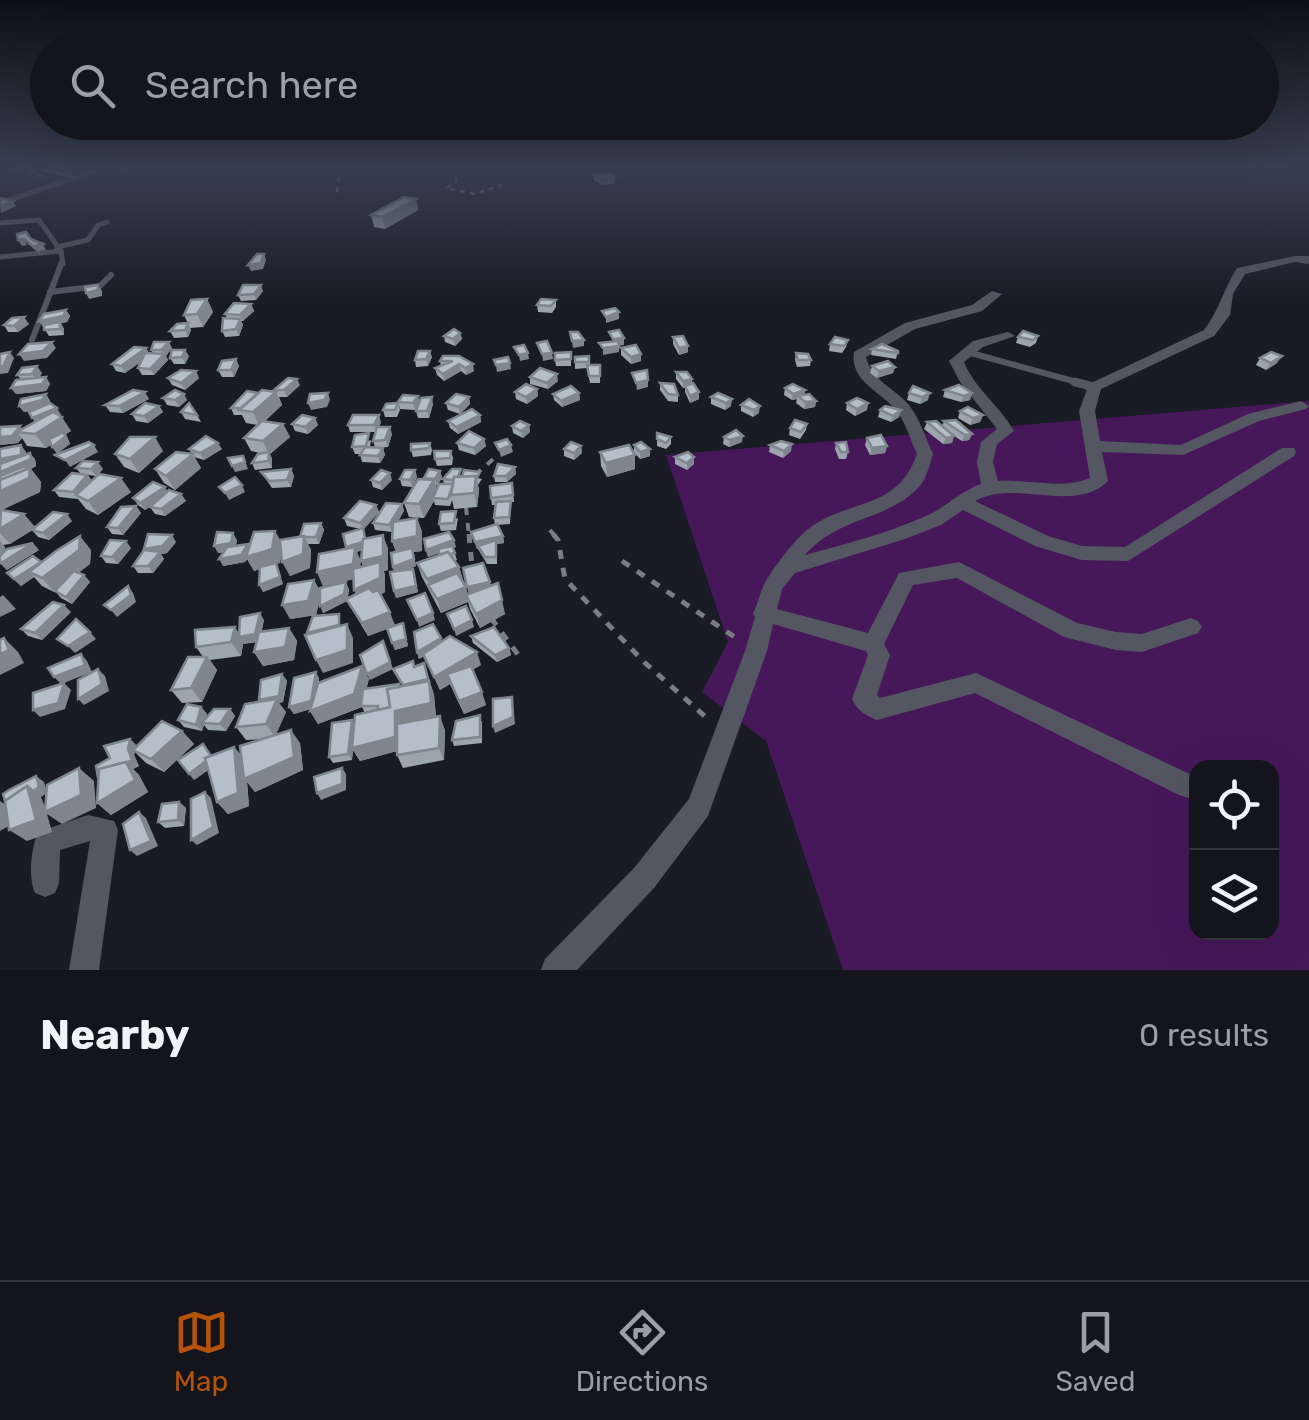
<!DOCTYPE html>
<html lang="en">
<head>
<meta charset="utf-8">
<style>
  body { margin:0; font-family:Rubik,sans-serif; background:#1c1d25; color:#f1f3f6 }
  .controls { position:absolute; right:30px; bottom:30px; display:grid; overflow:hidden; border-radius:20px; box-shadow:0 10px 40px #0002 }
  .controls button { width:90px; height:90px; display:grid; place-items:center; padding:0; border:0; border-bottom:2px solid #32333b; background:#13141c; color:#f1f3f6; font:50px sans-serif }
  .list { margin:0; padding:0; list-style:none }
  h2 { display:flex; justify-content:space-between; align-items:center; height:130px; margin:0; padding:0 40px; font-size:42px }
  h2 small { font-size:32px; font-weight:400; color:#9d9ea3 }
  .icon { flex:none; width:55px; height:55px; fill:none; stroke:currentColor; stroke-width:2; stroke-linecap:round; stroke-linejoin:round }
  .map { position:relative; flex:none; width:1309px; height:970px; overflow:hidden }
  .search { position:absolute; background:#13141c; box-shadow:0 10px 40px #0002; left:30px; right:30px; top:30px; height:110px; display:flex; align-items:center; gap:25px; box-sizing:border-box; padding:0 35px; border-radius:55px; color:#9d9ea3; font-size:38px }
  .sheet { height:310px; background:#13141c }
  nav { display:flex; justify-content:space-around; align-items:center; box-sizing:border-box; height:140px; border-top:2px solid #32333b; background:#13141c; font-size:28px; color:#9d9ea3 }
  nav a { display:grid; justify-items:center; gap:5px }
  nav .on { color:#b45309 }
  .map>svg:first-child { display:block }
  .green { fill:#461859; fill-rule:evenodd }
  .lines { fill:none; stroke-linecap:round; stroke-linejoin:round }
  .path-far2 { stroke:#7b7d85; stroke-width:2.5; stroke-dasharray:5 5; stroke-linecap:butt }
  .path-far1 { stroke:#7b7d85; stroke-width:4; stroke-dasharray:8 8; stroke-linecap:butt }
  .path { stroke:#7b7d85; stroke-width:5; stroke-dasharray:9 9; stroke-linecap:butt }
  .lane-far2 { stroke:#545762; stroke-width:5 }
  .lane-far1 { stroke:#545762; stroke-width:6 }
  .lane { stroke:#545762; stroke-width:9 }
  .street { fill:#545762; fill-rule:evenodd }
  .wall { fill:#9ca4ae; fill-rule:evenodd }
  .shaded-wall { fill:#7f868d }
  .building { fill:#b5bfca; stroke:#7f868d; stroke-width:2.5 }
</style>
</head>
<body>
<div class="map">
<svg width="1309" height="970" viewBox="0 0 1309 970">
  <rect width="100%" height="100%" fill="#191b25"/>
  <path class="green" d="M 1309,401 L 1309,970 L 843,970 L 766,741 L 702,692 L 728,642 L 666,455 ZM 1196,768 L 1272,768 L 1272,932 L 1196,932 Z"/>
  <g class="lines">
    <g class="path-far2">
      <polyline points="8,168 42,176"/>
      <polyline points="356,168 368,168"/>
      <polyline points="457,168 456,182 446,188 475,194 502,185"/>
      <polyline points="337,192 339,176 353,168"/>
    </g>
    <g class="path-far1">
      <polyline points="475,475 498,455"/>
      <polyline points="466,507 469,536"/>
      <polyline points="550,530 555,536"/>
    </g>
    <g class="path">
      <polyline points="469,534 472,567"/>
      <polyline points="553,534 558,540 565,579 644,662 709,720"/>
      <polyline points="622,561 739,640"/>
      <polyline points="491,618 519,656"/>
    </g>
    <g class="lane-far2">
      <polyline points="0,223 39,220 61,251 63,264"/>
      <polyline points="57,247 88,240 98,225 107,222"/>
      <polyline points="0,257 61,251"/>
    </g>
    <g class="lane-far1">
      <polyline points="50,292 100,286 111,275"/>
      <polyline points="32,340 62,262"/>
      <polyline points="967,352 1084,384"/>
    </g>
    <polyline class="lane" points="1075,382 1094,387"/>
    <g class="street">
      <polygon points="97,168 111,168 0,206 0,200"/>
      <path d="M 1295,256 L 1309,256 L 1309,264 L 1295,262 L 1245,274 L 1233,294 L 1230,315 L 1214,336 L 1101,389 L 1095,411 L 1100,441 L 1181,445 L 1248,414 L 1301,401 L 1309,406 L 1306,409 L 1259,421 L 1183,455 L 1102,452 L 1108,481 C 1073,515 1015,478 975,501 L 1048,536 L 1082,546 L 1125,547 L 1282,448 L 1294,448 L 1296,452 L 1294,456 L 1128,561 L 1082,560 L 1035,546 L 963,510 L 941,525 L 905,539 L 795,573 L 782,589 L 777,609 L 868,633 L 899,573 L 959,562 L 1077,623 L 1116,632 L 1142,634 L 1191,618 L 1198,621 L 1202,627 L 1198,633 L 1142,652 L 1116,650 L 1064,637 L 957,578 L 913,585 L 884,644 L 890,655 L 877,695 L 880,698 L 976,673 L 1196,777 L 1196,795 L 1188,798 L 1179,795 L 975,693 L 877,720 C 866,716 857,710 852,699 L 868,655 L 866,651 L 773,624 L 767,651 L 708,816 L 654,888 L 577,970 L 541,970 L 545,959 L 634,868 L 689,799 L 745,651 L 755,617 L 753,613 C 758,604 759,595 764,585 C 769,573 796,538 807,530 C 847,498 897,512 917,454 C 911,441 907,427 900,416 C 886,392 849,384 854,352 L 905,323 L 972,305 L 992,291 L 1002,294 L 982,311 L 915,329 L 866,357 C 872,381 892,386 908,404 C 920,418 925,437 933,454 C 929,467 926,481 916,490 C 884,521 838,517 805,555 C 846,544 888,533 926,516 C 946,507 961,491 981,484 L 977,462 L 981,442 L 997,429 L 960,382 L 949,361 L 973,341 L 1008,332 L 1015,336 L 983,347 L 964,362 C 975,389 1000,406 1014,431 L 997,444 L 993,462 L 998,481 C 1029,479 1061,490 1090,478 L 1079,411 L 1089,384 L 1204,330 C 1219,311 1223,290 1237,268 Z"/>
      <path d="M 88,815 L 114,821 L 118,830 L 99,970 L 69,970 L 90,841 L 60,850 L 59,883 L 55,893 L 45,897 L 35,893 C 28,876 31,849 38,832 Z"/>
    </g>
  </g>
  <g class="wall">
    <polygon points="39,168 64,168 73,176 72,178 40,171"/>
    <polygon points="594,175 615,183 602,185 594,180"/>
    <polygon points="416,199 418,210 385,229 374,227 371,215"/>
    <polygon points="263,291 256,300 241,301 238,295"/>
    <polygon points="207,299 213,312 203,327 190,328 184,315"/>
    <polygon points="556,300 556,307 552,313 538,312 537,305"/>
    <polygon points="251,304 254,311 243,321 241,321 243,325 239,336 225,337 222,331 227,318 225,314"/>
    <polygon points="66,310 70,316 67,322 61,323 64,329 64,335 49,336 43,327"/>
    <polygon points="188,323 191,330 188,337 174,338 170,331"/>
    <polygon points="29,324 18,332 8,332 4,325"/>
    <polygon points="460,333 462,339 455,346 445,342 444,336"/>
    <polygon points="1038,336 1036,343 1030,347 1016,343 1018,337"/>
    <polygon points="673,337 688,346 688,352 679,355 673,344"/>
    <polygon points="848,340 846,347 842,353 829,351 830,344"/>
    <polygon points="146,348 149,353 153,353 151,350 172,348 166,356 168,360 154,375 142,375 138,368 142,361 125,373 116,371 112,364"/>
    <polygon points="621,348 641,354 641,361 631,364 621,355"/>
    <polygon points="872,349 898,351 896,359 871,355"/>
    <polygon points="796,353 811,360 810,366 797,367 795,360"/>
    <polygon points="189,356 185,364 174,364 170,358"/>
    <polygon points="443,356 474,371 466,375 461,371 444,381 437,375 435,368 441,366 440,361"/>
    <polygon points="589,356 590,365 600,372 600,383 590,383 587,368 575,369 575,357"/>
    <polygon points="432,357 428,366 416,367 415,360"/>
    <polygon points="1260,358 1277,363 1266,370 1256,365"/>
    <polygon points="236,359 239,366 234,377 222,377 218,370"/>
    <polygon points="571,359 571,366 556,366 555,360"/>
    <polygon points="872,366 895,367 893,373 877,378 870,373"/>
    <polygon points="676,372 692,379 692,383 699,392 699,399 690,403 685,392 685,388 683,388 676,379"/>
    <polygon points="42,373 39,378 46,377 50,384 46,391 16,394 11,388 21,379 17,375"/>
    <polygon points="530,377 558,381 548,389 530,384"/>
    <polygon points="168,378 199,378 185,390 172,385"/>
    <polygon points="660,383 678,395 678,402 668,401 660,390"/>
    <polygon points="300,385 287,397 279,397 282,405 264,422 283,424 290,437 270,454 272,459 272,468 255,470 252,463 260,453 251,451 244,438 258,425 246,423 242,415 234,415 231,408 258,393"/>
    <polygon points="785,388 805,390 804,395 816,401 815,407 804,409 796,403 797,399 792,400 784,395"/>
    <polygon points="537,389 538,396 527,404 516,399 515,392"/>
    <polygon points="945,390 972,393 970,400 961,402 943,397"/>
    <polygon points="579,393 580,400 562,407 554,400 553,394"/>
    <polygon points="909,393 928,400 920,404 907,400"/>
    <polygon points="46,394 50,401 48,404 61,415 60,416 71,431 66,434 70,444 51,445 46,448 27,446 22,438 18,443 0,445 0,427 20,426 22,429 35,422 34,410 24,412 19,406"/>
    <polygon points="469,397 470,404 460,414 448,410 446,403"/>
    <polygon points="711,397 731,406 725,410 711,404"/>
    <polygon points="163,398 187,400 179,407 167,405"/>
    <polygon points="149,399 123,413 110,412 105,405"/>
    <polygon points="420,401 433,404 429,418 418,418 416,411 418,406 415,410 400,409 398,402"/>
    <polygon points="398,403 400,410 397,417 385,417 383,410"/>
    <polygon points="847,403 868,403 867,410 855,416 846,410"/>
    <polygon points="741,405 759,413 753,417 741,411"/>
    <polygon points="159,406 163,412 148,423 136,421 132,414"/>
    <polygon points="880,410 899,417 891,422 878,417"/>
    <polygon points="960,411 983,415 980,422 970,425 958,418"/>
    <polygon points="181,412 197,415 201,422 185,419"/>
    <polygon points="480,415 481,422 458,434 450,428 448,421"/>
    <polygon points="315,418 318,425 308,434 295,431 292,424"/>
    <polygon points="944,421 972,434 969,440 962,441 954,436 952,443 943,444 924,429 927,422 942,426"/>
    <polygon points="381,422 379,427 392,434 388,447 375,447 373,441 376,432 350,432 348,425"/>
    <polygon points="807,424 806,430 800,439 789,435 790,428"/>
    <polygon points="529,425 530,432 523,438 513,433 512,426"/>
    <polygon points="657,433 671,437 671,444 666,449 657,446"/>
    <polygon points="724,437 742,442 729,447 723,444"/>
    <polygon points="867,438 887,446 885,453 870,455 865,445"/>
    <polygon points="484,439 486,446 475,455 459,450 457,443"/>
    <polygon points="371,440 370,447 383,448 385,455 380,463 362,462 360,454 355,454 352,447"/>
    <polygon points="430,443 432,450 431,455 413,457 411,450"/>
    <polygon points="836,443 848,452 846,459 839,459 835,449"/>
    <polygon points="21,445 26,454 35,459 36,466 31,469 41,482 40,492 1,510 36,527 72,521 49,540 38,537 32,530 10,544 3,545 6,550 39,550 7,570 0,563 0,449"/>
    <polygon points="634,445 650,449 650,456 640,459 634,452"/>
    <polygon points="770,445 791,451 783,458 769,452"/>
    <polygon points="581,446 582,453 574,460 564,456 564,449"/>
    <polygon points="189,449 222,449 204,460 194,457 201,468 175,490 164,483 155,469 192,454"/>
    <polygon points="163,451 139,473 124,467 115,454"/>
    <polygon points="451,451 453,458 452,465 437,466 435,459"/>
    <polygon points="600,452 635,469 607,477 601,466"/>
    <polygon points="675,457 694,464 687,470 675,464"/>
    <polygon points="515,467 516,474 507,482 495,482 494,476"/>
    <polygon points="76,468 103,469 96,476 88,475 92,481 131,492 98,515 86,509 78,499 59,497 54,490 81,474"/>
    <polygon points="291,469 294,476 291,487 272,488 261,472"/>
    <polygon points="415,470 417,477 412,487 402,486 400,479"/>
    <polygon points="440,471 442,478 436,486 437,489 444,484 443,479 462,475 482,479 478,485 479,490 477,507 454,509 452,500 450,506 435,505 434,501 424,518 409,517 404,503 425,479"/>
    <polygon points="371,480 392,480 382,490 373,487"/>
    <polygon points="512,483 514,502 511,502 510,524 497,525 503,536 504,543 497,544 497,564 487,564 478,549 477,549 471,532 495,525 494,518 495,505 492,505 491,498"/>
    <polygon points="167,491 181,494 186,501 165,516 155,514 150,507 151,506 145,510 138,505 133,498"/>
    <polygon points="402,504 404,511 398,521 417,518 422,532 422,551 413,552 416,566 406,570 413,569 418,592 396,598 394,591 394,572 393,567 396,552 392,541 392,532 375,530 373,523"/>
    <path d="M 376,505 L 379,512 L 363,530 L 366,538 L 383,535 L 388,549 L 388,570 L 384,571 L 385,576 L 385,592 L 380,595 L 395,625 L 403,623 L 408,646 L 395,650 L 387,629 L 368,636 L 347,601 L 323,613 L 320,599 L 316,615 L 290,619 L 314,580 L 320,591 L 349,589 L 348,598 L 356,594 L 353,579 L 323,586 L 317,572 L 347,548 L 361,529 L 347,526 L 344,518 ZM 362,550 L 361,561 L 363,566 L 360,567 L 357,552 Z"/>
    <polygon points="136,506 141,513 123,535 112,534 107,527"/>
    <polygon points="458,518 456,530 441,531 439,524"/>
    <polygon points="321,523 324,530 319,544 308,544 311,550 310,568 290,576 281,550 280,563 276,564 283,584 263,592 260,569 254,571 247,559 245,562 223,566 224,552 218,553 237,540 236,546 250,546 275,531 281,542 300,537"/>
    <polygon points="176,542 167,553 161,554 164,559 153,573 138,573 133,566"/>
    <polygon points="456,547 453,548 457,560 454,561 459,567 468,595 491,586 505,614 480,628 470,609 468,602 441,613 422,577 417,563 440,555 439,553 428,557 426,550"/>
    <polygon points="131,548 118,564 106,563 101,556"/>
    <polygon points="91,550 90,564 78,573 84,575 90,582 72,604 61,598 55,591 54,592 42,586 34,577 21,586 7,573"/>
    <polygon points="71,612 42,640 28,636 21,629"/>
    <polygon points="264,620 261,632 289,628 297,641 294,660 263,666 254,652 257,642 243,644 241,656 210,660 217,670 202,702 182,703 171,690 203,657 196,647 239,633"/>
    <polygon points="471,636 509,648 511,655 497,662 473,643"/>
    <polygon points="442,641 481,665 472,670 486,705 464,714 450,684 440,690 424,656 419,659 417,652"/>
    <polygon points="413,661 415,666 424,663 426,670 434,695 436,717 445,730 444,760 403,768 397,755 397,751 360,761 353,750 352,760 333,763 329,757 352,720 354,724 365,713 362,707 318,724 310,711 310,709 294,714 289,707 319,678 319,682 362,666 369,679 366,688 402,686"/>
    <polygon points="282,674 287,681 283,702 279,703 286,712 276,734 300,743 303,770 255,792 247,782 249,806 228,814 217,802 208,770 194,780 212,755 234,747 241,755 263,739 246,740 236,727"/>
    <polygon points="201,707 207,714 205,720 230,709 235,716 226,731 208,730 204,725 202,731 184,727 178,720"/>
    <polygon points="482,721 482,743 454,746 452,740"/>
    <polygon points="182,731 194,744 164,772 146,763 135,752 134,755 139,766 133,769 139,775 148,792 111,815 97,803 110,758 130,739 137,746"/>
    <polygon points="179,802 186,808 184,826 165,828 158,822"/>
  </g>
  <g class="shaded-wall">
    <polygon points="116,168 139,168 117,172"/>
    <polygon points="615,177 615,183 602,185 601,180"/>
    <polygon points="416,199 418,210 385,229 382,217"/>
    <polygon points="13,201 16,206 1,213 0,206"/>
    <polygon points="24,239 27,245 22,246 18,240"/>
    <polygon points="43,244 46,250 39,251 40,256 35,246"/>
    <polygon points="264,254 266,260 263,269 251,271 248,265"/>
    <polygon points="98,285 102,291 102,296 89,299 86,293"/>
    <polygon points="261,285 263,291 256,300 254,294"/>
    <polygon points="207,299 213,312 203,327 197,314"/>
    <polygon points="251,304 254,311 243,321 240,315"/>
    <polygon points="66,310 70,316 67,322 61,323 64,329 64,335 60,329 60,324 43,327 39,321"/>
    <polygon points="619,312 619,319 606,323 606,317"/>
    <polygon points="24,317 29,324 18,332 14,326"/>
    <polygon points="240,319 243,325 239,336 236,329"/>
    <polygon points="188,323 191,330 188,337 185,330"/>
    <polygon points="460,333 462,339 455,346 453,339"/>
    <polygon points="624,338 624,345 614,346 613,339"/>
    <polygon points="584,340 584,346 573,348 572,341"/>
    <polygon points="52,342 56,348 47,358 24,361 19,354"/>
    <polygon points="169,342 172,348 166,356 168,360 154,375 150,369 163,355 161,350"/>
    <polygon points="619,346 619,352 603,355 603,348"/>
    <polygon points="688,346 688,352 679,355 679,348"/>
    <polygon points="146,348 150,355 125,373 121,366"/>
    <polygon points="185,350 189,356 185,364 182,357"/>
    <polygon points="430,351 432,357 428,366 426,359"/>
    <polygon points="10,352 14,358 8,373 0,374 0,367"/>
    <polygon points="528,353 529,359 520,361 519,355"/>
    <polygon points="552,353 553,359 543,361 542,354"/>
    <polygon points="641,354 641,361 631,364 631,357"/>
    <polygon points="1282,356 1277,363 1266,370 1271,363"/>
    <polygon points="236,359 239,366 234,377 231,370"/>
    <polygon points="510,363 511,369 497,372 496,365"/>
    <polygon points="459,364 461,371 444,381 443,374"/>
    <polygon points="473,364 474,371 466,375 465,368"/>
    <polygon points="37,366 42,373 37,380 32,374"/>
    <polygon points="895,367 893,373 877,378 879,371"/>
    <polygon points="196,371 199,378 185,390 181,383"/>
    <polygon points="557,374 558,381 548,389 547,383"/>
    <polygon points="46,377 50,384 46,391 16,394 11,388"/>
    <polygon points="297,379 300,385 287,397 284,390"/>
    <polygon points="692,379 692,386 683,388 683,381"/>
    <polygon points="648,380 648,387 637,390 636,383"/>
    <polygon points="537,389 538,396 527,404 526,397"/>
    <polygon points="805,390 804,397 798,396 797,399 792,400 793,394"/>
    <polygon points="145,392 149,399 123,413 119,406"/>
    <polygon points="276,392 282,405 259,426 253,412"/>
    <polygon points="699,392 699,399 690,403 690,396"/>
    <polygon points="328,393 330,400 327,407 311,410 308,403"/>
    <polygon points="579,393 580,400 562,407 561,401"/>
    <polygon points="930,393 928,400 920,404 922,397"/>
    <polygon points="972,393 970,400 961,402 964,396"/>
    <polygon points="46,394 50,401 46,407 24,412 19,406"/>
    <polygon points="184,394 187,400 179,407 175,400"/>
    <polygon points="418,396 420,403 415,410 413,403"/>
    <polygon points="432,397 433,404 429,418 427,411"/>
    <polygon points="469,397 470,404 460,414 459,407"/>
    <polygon points="732,399 731,406 725,410 726,403"/>
    <polygon points="816,401 815,407 804,409 805,402"/>
    <polygon points="868,403 867,410 855,416 857,409"/>
    <polygon points="159,406 163,412 148,423 144,416"/>
    <polygon points="760,406 759,413 753,417 754,410"/>
    <polygon points="57,408 61,415 37,425 32,418"/>
    <polygon points="901,410 899,417 891,422 893,416"/>
    <polygon points="379,415 381,422 376,432 374,425"/>
    <polygon points="480,415 481,422 458,434 456,427"/>
    <polygon points="983,415 980,422 970,425 973,418"/>
    <polygon points="62,417 71,431 66,434 70,444 57,454 52,447 65,435 46,448 35,434"/>
    <polygon points="315,418 318,425 308,434 305,427"/>
    <polygon points="283,424 290,437 270,454 272,459 272,468 268,461 268,453 263,441"/>
    <polygon points="529,425 530,432 523,438 521,431"/>
    <polygon points="20,426 25,433 17,432 22,438 18,443 0,445 0,437"/>
    <polygon points="390,427 392,434 388,447 385,440"/>
    <polygon points="972,434 969,440 962,441 965,435"/>
    <polygon points="743,436 742,442 729,447 730,440"/>
    <polygon points="954,436 952,443 943,444 946,438"/>
    <polygon points="155,437 163,451 139,473 130,459"/>
    <polygon points="484,439 486,446 475,455 474,448"/>
    <polygon points="218,443 222,449 204,460 200,453"/>
    <polygon points="792,444 791,451 783,458 784,451"/>
    <polygon points="21,445 26,452 26,461 30,453 35,459 36,466 31,469 41,482 40,492 0,511 0,459"/>
    <polygon points="94,445 98,452 70,467 65,460"/>
    <polygon points="511,445 513,452 501,457 499,450"/>
    <polygon points="581,446 582,453 574,460 574,453"/>
    <polygon points="887,446 885,453 870,455 872,448"/>
    <polygon points="383,448 385,455 380,463 378,456"/>
    <polygon points="650,449 650,456 640,459 640,452"/>
    <polygon points="193,454 201,468 175,490 166,476"/>
    <polygon points="635,455 635,469 607,477 606,463"/>
    <polygon points="243,456 248,469 235,472 232,466"/>
    <polygon points="694,457 694,464 687,470 687,463"/>
    <polygon points="98,462 103,469 96,476 91,469"/>
    <polygon points="515,467 516,474 507,482 506,476"/>
    <polygon points="291,469 294,476 291,487 287,480"/>
    <polygon points="415,470 417,477 412,487 410,480"/>
    <polygon points="440,471 442,478 437,486 435,479"/>
    <polygon points="390,473 392,480 382,490 380,483"/>
    <polygon points="87,475 92,482 76,495 78,499 73,492"/>
    <polygon points="476,476 479,490 477,507 474,493"/>
    <polygon points="121,478 131,492 98,515 88,501"/>
    <polygon points="434,480 438,494 433,498 434,501 424,518 419,504"/>
    <polygon points="242,485 245,492 229,500 225,493"/>
    <polygon points="165,487 169,494 145,510 140,503"/>
    <polygon points="181,494 186,501 165,516 161,509"/>
    <polygon points="402,504 404,511 392,532 389,525"/>
    <polygon points="376,505 379,512 363,530 368,548 357,552 361,561 359,578 323,586 317,572 349,554 346,547 363,528 360,523"/>
    <polygon points="136,506 141,513 123,535 118,528"/>
    <polygon points="24,514 36,528 10,544 0,533 0,529"/>
    <polygon points="67,514 72,521 49,540 43,533"/>
    <polygon points="417,518 422,532 422,551 413,552 416,566 395,574 393,567 397,555 392,541"/>
    <polygon points="321,523 324,530 319,544 316,537"/>
    <polygon points="275,531 282,545 280,563 276,564 283,584 263,592 259,585 276,564 254,571 247,559 245,562 223,566 219,559 248,544 252,551"/>
    <polygon points="233,533 237,540 235,550 218,553 214,546"/>
    <polygon points="172,535 176,542 167,553 161,554 164,559 153,573 148,566 149,556 144,549"/>
    <polygon points="383,535 388,549 388,570 384,571 385,576 385,592 360,604 354,590 366,575 361,561"/>
    <polygon points="80,536 91,550 90,564 54,592 42,578"/>
    <polygon points="304,536 311,550 310,568 290,576 282,562"/>
    <polygon points="503,536 504,543 497,544 497,564 496,545 477,549 475,542"/>
    <polygon points="454,540 456,547 428,557 426,550"/>
    <polygon points="0,541 5,547 6,557 0,560"/>
    <polygon points="126,541 131,548 118,564 112,557"/>
    <polygon points="33,543 39,550 7,570 1,563"/>
    <polygon points="41,562 29,572 34,577 21,586 14,579"/>
    <polygon points="459,567 463,581 430,587 427,579"/>
    <polygon points="413,569 418,592 396,598 394,591"/>
    <polygon points="84,575 90,582 72,604 66,597"/>
    <polygon points="314,580 321,594 316,615 290,619 282,605"/>
    <polygon points="346,582 349,589 347,601 323,613 320,606"/>
    <polygon points="490,582 492,589 469,594 467,587"/>
    <polygon points="128,586 133,593 136,602 117,617 111,610"/>
    <polygon points="466,587 470,601 466,595 468,602 441,613 437,599"/>
    <polygon points="3,595 16,609 0,617 0,597"/>
    <polygon points="502,600 505,614 480,628 476,614"/>
    <polygon points="64,605 71,612 42,640 35,633"/>
    <polygon points="390,612 395,626 368,636 362,623"/>
    <polygon points="260,613 264,620 260,641 243,644 241,656 231,642 235,627 242,637"/>
    <polygon points="433,613 435,620 419,627 417,620"/>
    <polygon points="472,620 474,627 456,636 454,629"/>
    <polygon points="403,623 408,646 395,650 392,643"/>
    <polygon points="347,624 353,638 353,663 323,673 316,660"/>
    <polygon points="289,628 297,641 294,660 263,666 254,652"/>
    <polygon points="90,632 96,639 75,653 68,646"/>
    <polygon points="4,638 18,652 24,663 0,675 0,654"/>
    <polygon points="441,638 443,645 419,659 417,652"/>
    <polygon points="386,648 393,669 370,680 367,674"/>
    <polygon points="509,648 511,655 497,662 495,655"/>
    <polygon points="477,652 481,665 451,683 447,674 450,684 440,690 434,677"/>
    <polygon points="81,654 87,661 92,672 61,684 54,677"/>
    <polygon points="207,657 217,670 202,702 191,688"/>
    <polygon points="424,663 434,695 436,717 401,750 360,761 353,750 352,760 348,754 352,720 355,727 382,718 402,691 406,692"/>
    <polygon points="362,666 369,679 362,707 318,724 310,711"/>
    <polygon points="98,669 105,676 109,691 84,705 78,699"/>
    <polygon points="316,672 319,678 315,708 294,714 289,707"/>
    <polygon points="282,674 287,681 283,702 279,703 286,712 275,737 266,724 259,700"/>
    <polygon points="64,683 71,690 65,709 40,717 33,710"/>
    <polygon points="482,692 486,705 464,714 459,701"/>
    <polygon points="512,697 515,724 495,733 493,726"/>
    <polygon points="201,707 207,714 202,731 196,725"/>
    <polygon points="230,709 235,716 226,731 220,724"/>
    <polygon points="440,716 445,730 444,760 439,748"/>
    <polygon points="291,730 300,743 303,770 255,792 247,782 249,806 228,814 217,802 234,747 245,760"/>
    <polygon points="182,731 194,744 164,772 151,759"/>
    <polygon points="130,739 137,746 134,755 139,766 133,769 139,775 148,792 111,815 97,803 128,749"/>
    <polygon points="212,757 218,763 194,780 189,774"/>
    <polygon points="79,768 94,781 96,808 62,824 47,814 52,832 27,841 9,830 27,786 36,776 44,782 47,793 41,797 47,812"/>
    <polygon points="342,768 346,774 346,790 321,800 317,793"/>
    <polygon points="205,792 211,798 219,833 197,845 191,840"/>
    <polygon points="0,801 6,805 12,824 0,831"/>
    <polygon points="179,802 186,808 184,826 178,820"/>
    <polygon points="139,812 146,818 158,846 137,856 130,850"/>
  </g>
  <g class="building">
    <polygon points="46,168 64,168 70,170 70,173"/>
    <polygon points="612,172 615,177 601,180 594,175"/>
    <polygon points="404,197 416,199 382,217 371,215"/>
    <polygon points="0,198 13,201 0,206"/>
    <polygon points="26,232 31,239 43,244 35,246 37,250 24,239 18,240 17,234"/>
    <polygon points="257,254 264,254 261,263 248,265"/>
    <polygon points="98,285 98,290 86,293 85,287"/>
    <polygon points="243,285 261,285 254,294 238,295"/>
    <polygon points="207,299 197,314 184,315 191,300"/>
    <polygon points="541,299 556,300 551,306 537,305"/>
    <polygon points="234,303 251,304 240,315 225,314"/>
    <polygon points="615,308 619,312 606,317 602,311"/>
    <polygon points="66,310 63,316 39,321 44,314"/>
    <polygon points="24,317 14,326 4,325 12,318"/>
    <polygon points="223,318 240,319 236,329 222,331"/>
    <polygon points="60,322 60,329 44,330 44,325"/>
    <polygon points="188,323 185,330 170,331 177,324"/>
    <polygon points="454,329 460,333 453,339 444,336"/>
    <polygon points="619,330 624,338 613,339 609,332"/>
    <polygon points="1023,331 1038,336 1033,340 1018,337"/>
    <polygon points="570,332 578,332 584,340 572,341"/>
    <polygon points="683,336 688,346 679,348 673,337"/>
    <polygon points="835,337 848,340 844,346 830,344"/>
    <polygon points="547,341 552,353 542,354 537,343"/>
    <polygon points="618,341 619,346 603,348 599,343"/>
    <polygon points="52,342 43,351 19,354 28,344"/>
    <polygon points="154,342 169,342 161,350 151,350"/>
    <polygon points="882,344 898,351 898,353 872,349"/>
    <polygon points="524,345 528,353 519,355 514,347"/>
    <polygon points="636,345 641,354 631,357 621,348"/>
    <polygon points="134,347 146,348 121,366 112,364"/>
    <polygon points="172,350 185,350 182,357 170,358"/>
    <polygon points="418,351 430,351 426,359 415,360"/>
    <polygon points="10,352 3,366 0,367 0,354"/>
    <polygon points="571,352 571,359 555,360 555,353"/>
    <polygon points="1271,352 1282,356 1271,363 1260,358"/>
    <polygon points="145,353 164,354 150,369 138,368"/>
    <polygon points="796,353 808,354 811,360 798,360"/>
    <polygon points="443,356 459,356 473,364 465,368 459,364 443,374 435,368 453,361 440,361"/>
    <polygon points="589,356 589,362 575,362 575,357"/>
    <polygon points="508,357 510,363 496,365 494,360"/>
    <polygon points="236,359 231,370 218,370 222,361"/>
    <polygon points="888,361 895,367 879,371 872,366"/>
    <polygon points="587,365 600,365 600,376 589,376"/>
    <polygon points="37,366 32,374 17,375 22,368"/>
    <polygon points="540,368 557,374 547,383 530,377"/>
    <polygon points="181,370 196,371 181,383 168,378"/>
    <polygon points="647,370 648,380 636,383 632,373"/>
    <polygon points="676,372 687,372 692,379 683,381"/>
    <polygon points="46,377 42,384 11,388 16,380"/>
    <polygon points="288,378 297,379 284,390 274,390"/>
    <polygon points="660,383 674,384 678,395 668,394"/>
    <polygon points="693,383 699,392 690,396 685,386"/>
    <polygon points="526,384 537,389 526,397 515,392"/>
    <polygon points="793,384 805,390 793,394 785,388"/>
    <polygon points="959,385 972,393 964,396 945,390"/>
    <polygon points="571,386 579,393 561,401 553,394"/>
    <polygon points="913,386 930,393 922,397 909,393"/>
    <polygon points="133,390 145,392 119,406 105,405"/>
    <polygon points="175,390 184,394 175,400 163,398"/>
    <polygon points="262,390 276,392 253,412 239,410"/>
    <polygon points="247,391 258,393 241,408 231,408"/>
    <polygon points="328,393 324,400 308,403 310,394"/>
    <polygon points="718,393 732,399 726,403 711,397"/>
    <polygon points="46,394 42,400 19,406 21,399"/>
    <polygon points="456,394 469,397 459,407 446,403"/>
    <polygon points="809,394 816,401 805,402 798,396"/>
    <polygon points="403,395 418,396 413,403 398,402"/>
    <polygon points="432,397 427,411 416,411 421,398"/>
    <polygon points="857,398 868,403 857,409 847,403"/>
    <polygon points="749,399 760,406 754,410 741,405"/>
    <polygon points="50,403 57,408 32,418 29,412"/>
    <polygon points="145,403 159,406 144,416 132,414"/>
    <polygon points="189,403 197,415 181,412"/>
    <polygon points="398,403 395,410 383,410 386,404"/>
    <polygon points="885,406 901,410 893,416 880,410"/>
    <polygon points="968,407 983,415 973,418 960,411"/>
    <polygon points="472,409 480,415 456,427 448,421"/>
    <polygon points="53,412 62,417 35,434 17,432"/>
    <polygon points="302,415 315,418 305,427 292,424"/>
    <polygon points="353,415 379,415 374,425 348,425"/>
    <polygon points="795,420 807,424 801,432 790,428"/>
    <polygon points="956,420 972,434 965,435 944,421"/>
    <polygon points="262,421 283,424 263,441 244,438"/>
    <polygon points="520,421 529,425 521,431 512,426"/>
    <polygon points="936,421 954,436 946,438 927,422"/>
    <polygon points="20,426 12,436 0,437 0,427"/>
    <polygon points="377,427 390,427 385,440 373,441"/>
    <polygon points="736,430 743,436 730,440 724,437"/>
    <polygon points="469,431 484,439 474,448 457,443"/>
    <polygon points="64,432 65,437 52,447 49,439"/>
    <polygon points="369,433 366,446 352,447 355,435"/>
    <polygon points="657,433 671,437 666,443 657,439"/>
    <polygon points="881,435 887,446 872,448 867,438"/>
    <polygon points="206,436 218,443 200,453 189,449"/>
    <polygon points="130,437 155,437 130,459 115,454"/>
    <polygon points="507,439 511,445 499,450 495,443"/>
    <polygon points="781,441 792,444 784,451 770,445"/>
    <polygon points="89,442 94,445 65,460 55,455"/>
    <polygon points="571,442 581,446 574,453 564,449"/>
    <polygon points="641,442 650,449 640,452 634,445"/>
    <polygon points="846,442 848,452 841,452 836,443"/>
    <polygon points="430,443 429,448 411,450 411,444"/>
    <polygon points="21,445 21,455 0,459 0,449"/>
    <polygon points="629,445 635,455 606,463 600,452"/>
    <polygon points="365,447 383,448 378,456 360,455"/>
    <polygon points="434,451 451,451 450,458 435,459"/>
    <polygon points="176,452 193,454 166,476 155,469"/>
    <polygon points="269,452 268,461 252,463 258,454"/>
    <polygon points="688,452 694,457 687,463 675,457"/>
    <polygon points="30,453 31,459 0,472 0,464"/>
    <polygon points="243,456 245,462 232,466 228,458"/>
    <polygon points="83,461 98,462 91,469 76,468"/>
    <polygon points="498,464 515,467 506,476 494,476"/>
    <polygon points="25,466 27,469 0,480 0,476"/>
    <polygon points="30,468 29,478 0,491 0,480"/>
    <polygon points="291,469 287,480 269,481 261,472"/>
    <polygon points="429,469 440,471 435,479 424,478"/>
    <polygon points="452,469 461,469 458,477 454,477 453,480 443,479"/>
    <polygon points="381,470 390,473 380,483 371,480"/>
    <polygon points="405,470 415,470 410,480 400,479"/>
    <polygon points="464,470 480,472 477,478 475,478 476,476 462,477"/>
    <polygon points="72,473 87,475 73,492 54,490"/>
    <polygon points="99,474 121,478 88,501 76,495"/>
    <polygon points="476,476 474,493 451,495 454,477"/>
    <polygon points="235,477 242,485 225,493 219,487"/>
    <polygon points="418,479 434,480 419,504 404,503"/>
    <polygon points="153,482 165,487 140,503 133,498"/>
    <polygon points="512,483 513,495 491,498 490,486"/>
    <polygon points="439,484 453,484 448,499 433,498"/>
    <polygon points="169,490 181,494 161,509 150,507"/>
    <polygon points="360,501 376,505 360,523 344,518"/>
    <polygon points="511,501 509,517 494,518 496,502"/>
    <polygon points="386,503 402,504 389,525 373,523"/>
    <polygon points="136,506 118,528 107,527 121,507"/>
    <polygon points="1,510 24,514 0,529"/>
    <polygon points="456,511 454,523 439,524 441,512"/>
    <polygon points="53,512 67,514 43,533 32,530"/>
    <polygon points="417,518 417,536 392,541 393,522"/>
    <polygon points="321,523 316,537 300,537 304,524"/>
    <polygon points="497,524 503,536 475,542 471,532"/>
    <polygon points="363,528 365,538 363,542 346,547 343,534"/>
    <polygon points="275,531 272,549 246,557 254,532"/>
    <polygon points="217,532 233,533 231,543 214,546"/>
    <polygon points="449,532 454,540 426,550 424,539"/>
    <polygon points="148,534 172,535 162,546 144,549"/>
    <polygon points="383,535 383,556 361,561 363,539"/>
    <polygon points="80,536 79,550 42,578 29,572 56,551"/>
    <polygon points="304,536 303,554 282,562 280,540"/>
    <polygon points="110,540 126,541 112,557 101,556"/>
    <polygon points="496,540 496,557 485,557 478,546"/>
    <polygon points="33,543 1,563 0,563 0,556 7,549"/>
    <polygon points="248,544 241,555 219,559 227,547"/>
    <polygon points="452,546 455,553 450,554 448,552 440,555 438,549"/>
    <polygon points="355,547 353,564 317,572 319,554"/>
    <polygon points="412,548 414,559 393,567 391,553"/>
    <polygon points="144,550 160,552 148,566 133,566"/>
    <polygon points="448,552 459,567 427,579 417,563"/>
    <polygon points="33,556 41,562 14,579 7,573"/>
    <polygon points="380,562 380,578 354,590 353,569"/>
    <polygon points="276,563 280,577 259,585 260,567"/>
    <polygon points="483,563 490,582 467,587 463,568"/>
    <polygon points="413,569 416,586 394,591 390,572"/>
    <polygon points="74,571 84,575 66,597 55,591"/>
    <polygon points="457,573 466,587 437,599 428,585"/>
    <polygon points="314,580 308,601 282,605 288,584"/>
    <polygon points="346,582 344,594 320,606 320,588"/>
    <polygon points="498,583 502,600 476,614 466,595"/>
    <polygon points="128,586 131,595 111,610 104,605"/>
    <polygon points="369,588 373,592 378,590 390,612 362,623 346,599"/>
    <polygon points="425,593 433,613 417,620 407,600"/>
    <polygon points="53,602 64,605 35,633 21,629"/>
    <polygon points="466,606 472,620 454,629 447,614"/>
    <polygon points="260,613 255,634 239,637 240,617"/>
    <polygon points="339,614 339,625 307,633 313,616"/>
    <polygon points="76,619 90,632 68,646 57,639"/>
    <polygon points="403,623 406,639 392,643 387,628"/>
    <polygon points="347,624 347,650 316,660 305,635"/>
    <polygon points="433,624 441,638 417,652 414,632"/>
    <polygon points="235,627 231,642 196,647 195,630"/>
    <polygon points="494,627 509,648 495,655 471,636"/>
    <polygon points="289,628 285,647 254,652 259,632"/>
    <polygon points="450,636 477,652 434,677 423,654"/>
    <polygon points="4,638 9,650 0,654 0,640"/>
    <polygon points="383,641 390,662 367,674 360,655"/>
    <polygon points="81,654 85,665 54,677 48,668"/>
    <polygon points="188,657 207,657 191,688 171,690"/>
    <polygon points="413,661 414,667 424,663 428,679 403,685 393,669"/>
    <polygon points="362,666 354,694 310,711 318,683"/>
    <polygon points="471,666 482,692 459,701 447,674"/>
    <polygon points="98,669 102,684 78,699 78,680"/>
    <polygon points="316,672 311,701 289,707 294,678"/>
    <polygon points="282,674 279,696 259,700 261,680"/>
    <polygon points="429,681 431,703 395,711 395,737 352,748 355,715 390,707 387,689"/>
    <polygon points="64,683 58,703 33,710 33,693"/>
    <polygon points="399,684 399,687 387,689 390,707 378,710 378,706 361,706 363,689"/>
    <polygon points="512,697 513,717 493,726 493,699"/>
    <polygon points="277,699 266,724 236,727 245,704"/>
    <polygon points="187,704 201,707 196,725 178,720"/>
    <polygon points="214,709 230,709 220,724 202,723"/>
    <polygon points="480,715 480,737 452,740 456,721"/>
    <polygon points="440,716 439,748 397,755 397,724"/>
    <polygon points="352,720 348,754 329,757 332,723"/>
    <polygon points="162,721 182,731 151,759 133,750"/>
    <polygon points="291,730 294,757 244,779 240,746"/>
    <polygon points="130,739 128,749 132,760 126,763 126,762 99,769 98,778 96,766 110,758 104,746"/>
    <polygon points="203,744 211,756 205,758 206,761 189,774 178,760"/>
    <polygon points="234,747 238,793 217,802 205,758"/>
    <polygon points="126,762 135,780 97,803 99,769"/>
    <polygon points="79,768 81,795 45,812 47,785"/>
    <polygon points="342,768 342,784 317,793 314,777"/>
    <polygon points="36,776 39,787 33,791 27,786 5,801 3,794 9,790"/>
    <polygon points="27,786 36,820 9,830 5,801"/>
    <polygon points="205,792 213,827 191,840 191,799"/>
    <polygon points="179,802 178,820 158,822 162,804"/>
    <polygon points="139,812 151,841 130,850 123,824"/>
  </g>
  <linearGradient id="sky" x2="0" y2="1"><stop stop-color="#0e0f14"/><stop offset="0.55" stop-color="#383f51"/><stop offset="1" stop-color="#383f51" stop-opacity="0"/></linearGradient>
  <rect width="1309" height="304" fill="url(#sky)"/>
</svg>
<div class="controls">
<button><svg class="icon" aria-label="locate" viewBox="0 0 24 24"><circle cx="12" cy="12" r="6"/><path d="M12 2v4M12 18v4M2 12h4M18 12h4"/></svg></button>
<button><svg class="icon" aria-label="layers" viewBox="0 0 24 24"><path d="M12 4l9 5-9 5-9-5zM3 14l9 5 9-5"/></svg></button>
</div>
<div class="search"><svg class="icon" aria-label="search" viewBox="0 0 24 24"><circle cx="10" cy="10" r="6"/><path d="M15 15l6 6"/></svg>Search here</div>
</div>
<section class="sheet">
<h2>Nearby<small>0 results</small></h2>
<ul class="list">
</ul>
</section>
<nav>
<a class="on"><svg class="icon" aria-label="map" viewBox="0 0 24 24"><path d="M3 6l6-2 6 2 6-2v14l-6 2-6-2-6 2zM9 4v14M15 6v14"/></svg>Map</a>
<a><svg class="icon" aria-label="directions" viewBox="0 0 24 24"><path d="M12 3l9 9-9 9-9-9zM9 14v-3h6M13 9l2 2-2 2"/></svg>Directions</a>
<a><svg class="icon" aria-label="saved" viewBox="0 0 24 24"><path d="M7 4h10v16l-5-4-5 4z"/></svg>Saved</a>
</nav>
</body>
</html>
